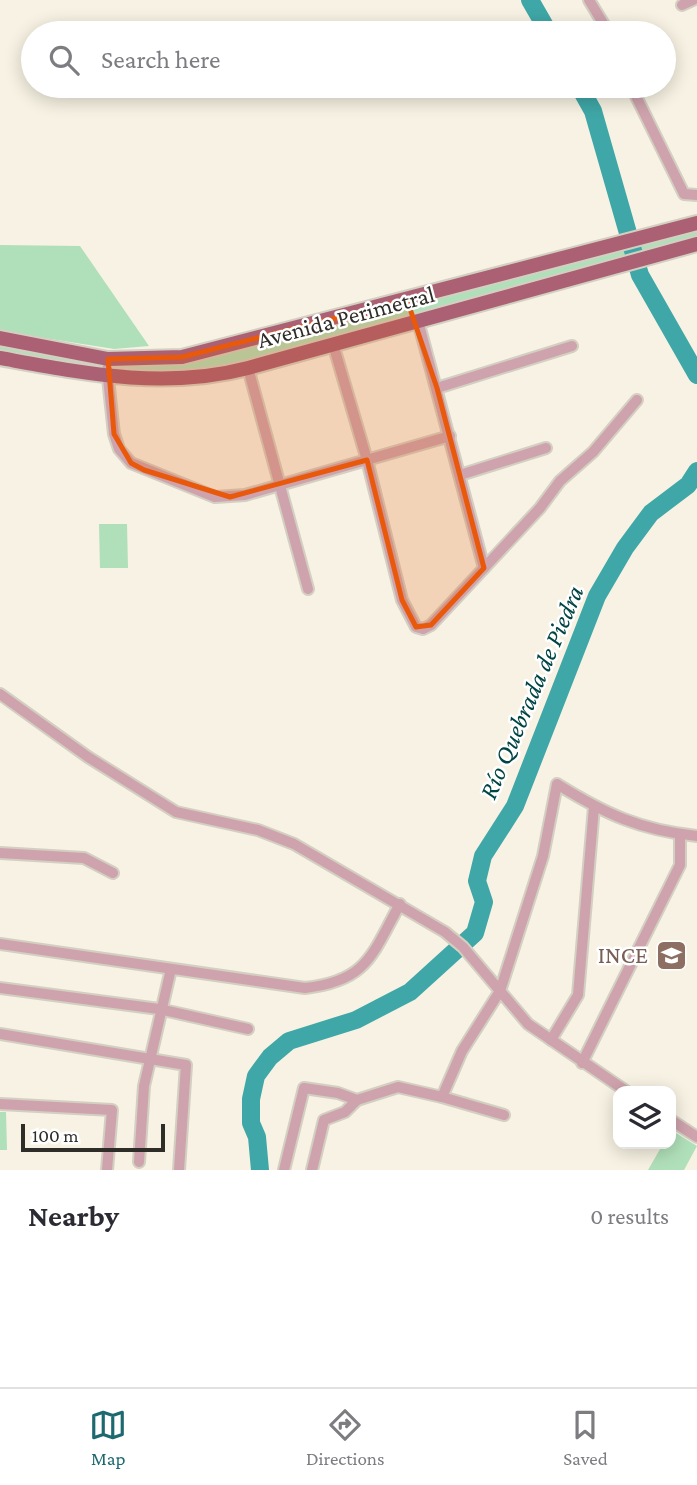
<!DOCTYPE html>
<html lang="en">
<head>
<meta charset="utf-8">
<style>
  body { margin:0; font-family:"Crimson Pro",serif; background:#f7f7f7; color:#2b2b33 }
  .controls { position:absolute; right:21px; bottom:21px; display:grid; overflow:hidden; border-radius:14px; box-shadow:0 4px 18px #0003 }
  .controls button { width:63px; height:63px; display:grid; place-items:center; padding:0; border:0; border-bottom:2px solid #e1e1e2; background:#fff; color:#2b2b33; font:35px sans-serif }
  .scale { position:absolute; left:21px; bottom:18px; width:144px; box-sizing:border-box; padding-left:7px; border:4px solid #2f2d28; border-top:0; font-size:19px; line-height:24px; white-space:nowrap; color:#2f2d28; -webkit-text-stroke:5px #fff; paint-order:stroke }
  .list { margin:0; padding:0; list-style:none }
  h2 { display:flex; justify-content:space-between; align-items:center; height:91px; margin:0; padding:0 28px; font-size:30px }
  h2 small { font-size:23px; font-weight:400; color:#7c7c81 }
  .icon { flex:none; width:38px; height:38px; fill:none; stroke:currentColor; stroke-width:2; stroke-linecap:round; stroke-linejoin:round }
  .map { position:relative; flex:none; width:697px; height:1170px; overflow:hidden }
  .search { position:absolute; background:#fff; box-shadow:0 4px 18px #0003; left:21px; right:21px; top:21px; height:77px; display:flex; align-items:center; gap:18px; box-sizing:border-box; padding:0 24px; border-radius:38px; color:#7c7c81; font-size:26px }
  .sheet { height:217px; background:#fff }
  nav { display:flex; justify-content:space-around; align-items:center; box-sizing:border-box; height:98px; border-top:2px solid #e1e1e2; background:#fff; font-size:19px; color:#7c7c81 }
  nav a { display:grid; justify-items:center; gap:4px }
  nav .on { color:#1d6970 }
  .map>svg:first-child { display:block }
  .green { fill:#b0e0b9 }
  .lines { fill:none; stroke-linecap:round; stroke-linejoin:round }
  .river { stroke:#3fa7a7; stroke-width:18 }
  .minor-casing { stroke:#d3cfc1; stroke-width:14 }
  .major-casing { stroke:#d3cfc1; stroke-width:18 }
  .minor { stroke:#cfa3ad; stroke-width:10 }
  .major { stroke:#ab6073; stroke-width:14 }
  .marked { fill:#e8590c; fill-opacity:0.2; stroke:#e8590c; stroke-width:5; stroke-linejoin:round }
  .labels { text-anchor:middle; stroke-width:5; stroke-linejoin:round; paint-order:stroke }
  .street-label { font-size:24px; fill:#2f2d28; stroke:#fff }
  .education-label { font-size:24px; fill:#785e54; stroke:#fff; text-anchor:end }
  .water-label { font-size:26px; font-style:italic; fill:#014444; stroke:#fff }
</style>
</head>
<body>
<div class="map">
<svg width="697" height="1170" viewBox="0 0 697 1170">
  <rect width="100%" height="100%" fill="#f7f2e3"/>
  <g class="green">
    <polygon points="697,223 697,244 248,368 162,380 0,358 0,338 108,359 182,357"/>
    <polygon points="0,245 80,246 149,346 114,349 0,331"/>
    <polygon points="99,524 127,524 128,568 100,568"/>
    <polygon points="0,1112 6,1112 7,1150 0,1150"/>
    <polygon points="671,1130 697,1146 684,1170 648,1170 663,1144 671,1144"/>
  </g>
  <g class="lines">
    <g class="river">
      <polyline points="530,0 549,33"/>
      <polyline points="579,86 593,111 640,275 697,375"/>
      <polyline points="260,1170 257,1137 251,1123 251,1099 256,1076 270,1057 289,1041 356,1020 410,992 475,933 484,902 477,881 483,856 515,806 597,596 625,548 651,513 688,485 697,471"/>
    </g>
    <defs>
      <g id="minor">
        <polyline points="589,0 609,33"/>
        <polyline points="682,5 693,0"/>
        <polyline points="631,86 684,194 697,195"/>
        <polyline points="418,321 484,568"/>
        <polyline points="333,344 367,460 402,600 416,627 423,629 431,625 540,508 560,481 593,452 637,400"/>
        <polyline points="248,368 308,589"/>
        <polyline points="107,369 114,434 119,449 131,463 215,497 245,495 450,436"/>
        <polyline points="437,388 572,346"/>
        <polyline points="460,475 546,448"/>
        <polyline points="0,694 88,757 176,812 258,830 294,844 445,932 463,947 528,1024 626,1091"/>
        <polyline points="0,853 84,858 113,873"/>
        <path d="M 0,944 L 305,988 C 368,981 372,954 400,904"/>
        <polyline points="0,988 159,1009 248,1029"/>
        <polyline points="0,1034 186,1065 179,1170"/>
        <polyline points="551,1040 578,995 594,807"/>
        <polyline points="582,1063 680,865 680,834"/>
        <polyline points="442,1097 504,1115"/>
        <polyline points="0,1104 112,1110 107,1170"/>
        <polyline points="671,1120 697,1137"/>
        <polyline points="139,1162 144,1086 171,969"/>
        <path d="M 284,1170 L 304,1088 L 338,1093 L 357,1100 L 398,1087 L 442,1097 L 462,1051 L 500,991 L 543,856 L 557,784 C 605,814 640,830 697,836"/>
        <polyline points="312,1170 324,1120 345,1112 357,1100"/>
      </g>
      <g id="major">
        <polyline points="0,338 108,359 182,357 697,223"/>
        <path d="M 0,358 C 83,373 164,390 248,368 L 697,244"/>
      </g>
    </defs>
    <use href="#minor" class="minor-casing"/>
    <use href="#major" class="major-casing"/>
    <use href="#minor" class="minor"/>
    <use href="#major" class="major"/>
  </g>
  <path class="marked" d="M 407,300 L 437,388 L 484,568 L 431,625 L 416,627 L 402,600 L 367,460 L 230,497 L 144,470 L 131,463 L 114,434 L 108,359 L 182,357 Z"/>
  <defs>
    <symbol id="university-square" viewBox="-11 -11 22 22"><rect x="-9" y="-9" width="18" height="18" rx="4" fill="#8d6e63" stroke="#fff"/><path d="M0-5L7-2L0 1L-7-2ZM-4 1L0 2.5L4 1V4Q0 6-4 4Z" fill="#fff"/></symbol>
  </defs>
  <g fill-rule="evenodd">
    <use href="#university-square" x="654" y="938" width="35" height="35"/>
  </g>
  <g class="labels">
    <g class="street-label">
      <text transform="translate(346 317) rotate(-15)" y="8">Avenida Perimetral</text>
    </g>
    <g class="education-label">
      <text x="648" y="963">INCE</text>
    </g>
    <g class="water-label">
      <text transform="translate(531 692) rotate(-67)" y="9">Río Quebrada de Piedra</text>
    </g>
  </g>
</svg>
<div class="controls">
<button><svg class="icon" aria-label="layers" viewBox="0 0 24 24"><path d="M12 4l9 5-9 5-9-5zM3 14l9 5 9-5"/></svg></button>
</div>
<div class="scale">100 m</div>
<div class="search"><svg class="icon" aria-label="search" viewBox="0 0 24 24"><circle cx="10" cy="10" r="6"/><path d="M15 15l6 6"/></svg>Search here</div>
</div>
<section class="sheet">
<h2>Nearby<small>0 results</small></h2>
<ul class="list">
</ul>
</section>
<nav>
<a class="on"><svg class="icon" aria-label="map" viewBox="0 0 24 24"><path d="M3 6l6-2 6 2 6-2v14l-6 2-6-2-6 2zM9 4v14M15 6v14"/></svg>Map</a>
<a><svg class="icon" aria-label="directions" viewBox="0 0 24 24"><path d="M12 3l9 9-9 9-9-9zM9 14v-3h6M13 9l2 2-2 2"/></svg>Directions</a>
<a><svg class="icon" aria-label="saved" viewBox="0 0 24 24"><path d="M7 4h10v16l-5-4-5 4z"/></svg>Saved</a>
</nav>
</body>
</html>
